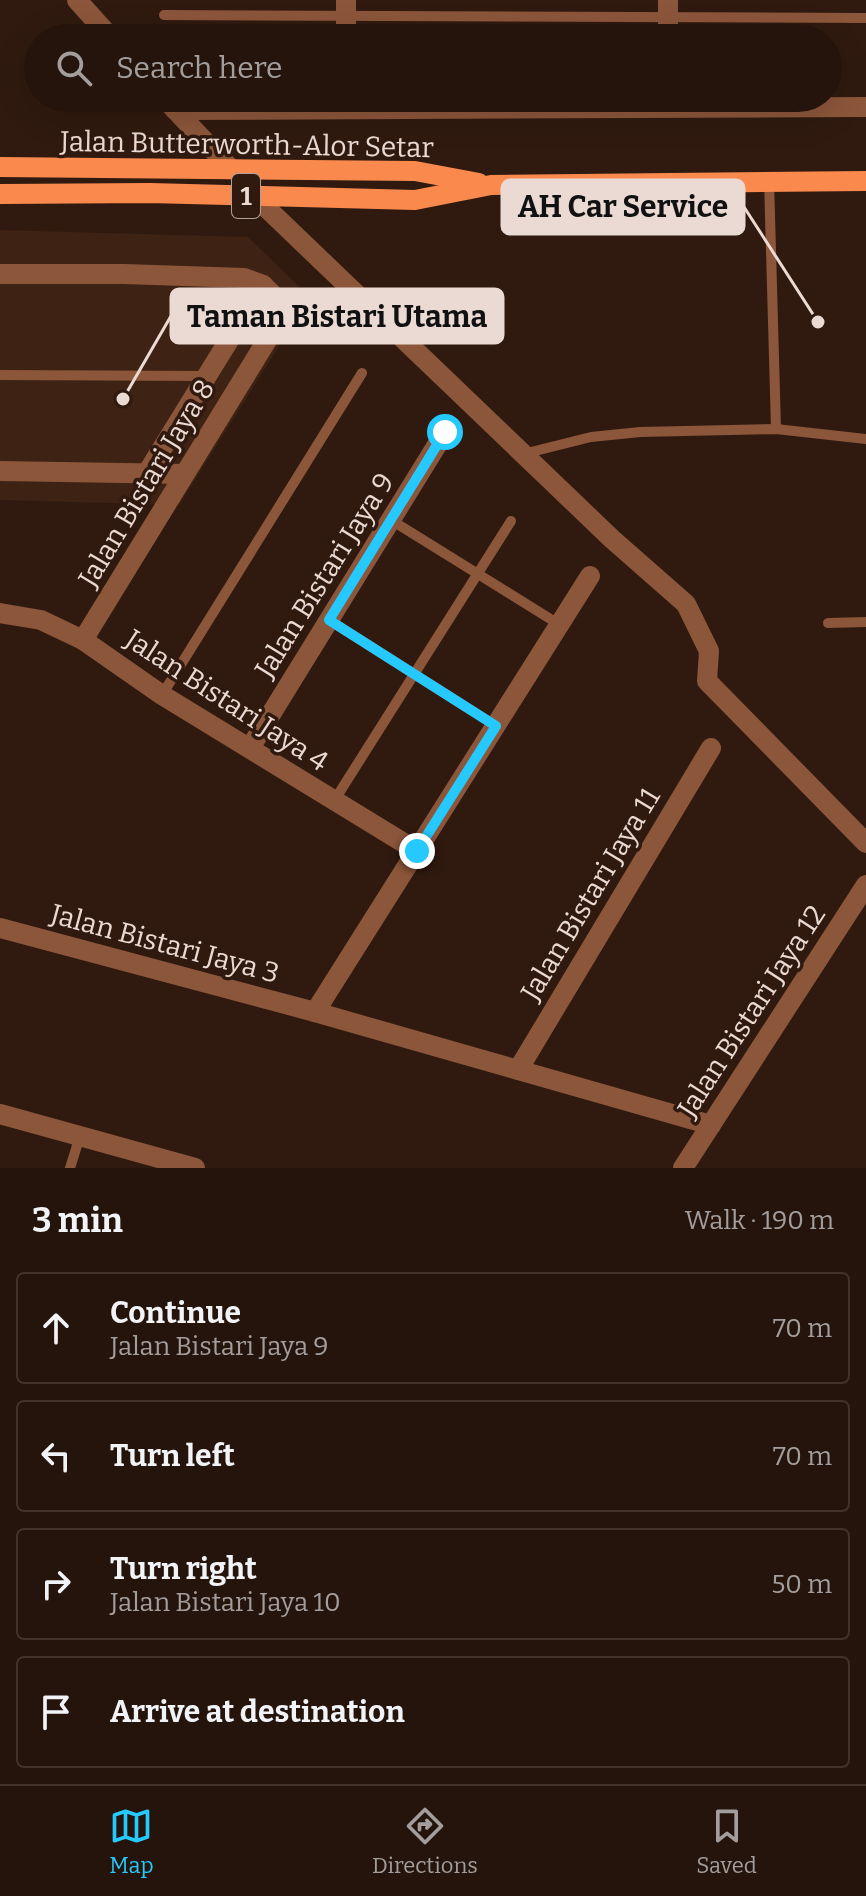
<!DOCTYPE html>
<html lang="en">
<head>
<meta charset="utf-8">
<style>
  body { margin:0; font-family:Bitter,serif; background:#2c1d14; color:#f1f3f6 }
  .stop { position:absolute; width:24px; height:24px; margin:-18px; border:6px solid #25c9fe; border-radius:50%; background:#fff }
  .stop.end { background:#25c9fe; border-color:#fff; box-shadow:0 2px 8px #0008 }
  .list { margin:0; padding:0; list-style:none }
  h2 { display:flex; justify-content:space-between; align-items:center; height:104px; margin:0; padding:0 32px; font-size:34px }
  h2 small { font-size:26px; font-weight:400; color:#a39e9d }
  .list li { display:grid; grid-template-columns:52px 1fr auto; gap:24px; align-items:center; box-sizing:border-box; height:112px; margin:0 16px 16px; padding:0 16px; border:2px solid #41332c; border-radius:8px }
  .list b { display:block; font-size:30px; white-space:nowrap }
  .list p { margin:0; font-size:26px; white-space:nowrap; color:#a39e9d }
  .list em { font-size:26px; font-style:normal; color:#a39e9d }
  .icon { flex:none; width:44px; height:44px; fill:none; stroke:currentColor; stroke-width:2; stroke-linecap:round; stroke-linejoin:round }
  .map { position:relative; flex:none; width:866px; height:1168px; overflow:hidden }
  .search { position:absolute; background:#24140b; box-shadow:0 8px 32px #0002; left:24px; right:24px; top:24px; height:88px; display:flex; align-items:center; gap:20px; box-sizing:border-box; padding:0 28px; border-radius:44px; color:#a39e9d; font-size:30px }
  .sheet { height:616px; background:#24140b }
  nav { display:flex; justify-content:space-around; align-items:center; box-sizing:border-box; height:112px; border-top:2px solid #41332c; background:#24140b; font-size:22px; color:#a39e9d }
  nav a { display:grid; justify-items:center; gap:4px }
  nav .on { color:#25c9fe }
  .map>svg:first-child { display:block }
  .built { fill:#3e2213 }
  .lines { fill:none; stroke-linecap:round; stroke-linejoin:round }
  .lane { stroke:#8c563b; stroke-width:10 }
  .street { stroke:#8c563b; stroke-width:20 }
  .primary { stroke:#fa894d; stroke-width:20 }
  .route { stroke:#25c9fe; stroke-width:10 }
  .labels { text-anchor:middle; stroke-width:7; stroke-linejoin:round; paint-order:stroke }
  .shield { fill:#301a0f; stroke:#b2a098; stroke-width:2 }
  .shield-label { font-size:26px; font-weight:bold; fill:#eadad3 }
  .street-label { font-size:28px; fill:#eadad3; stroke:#301a0f }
  .leader { fill:none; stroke:#eadad3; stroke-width:3 }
  .callout-dot { fill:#eadad3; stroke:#301a0f; stroke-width:3 }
  .callout { fill:#eadad3; stroke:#eadad3; stroke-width:3 }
  .callout-label { font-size:30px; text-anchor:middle; font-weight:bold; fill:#111 }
</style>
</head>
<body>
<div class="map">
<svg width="866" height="1168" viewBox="0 0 866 1168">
  <rect width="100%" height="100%" fill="#301a0f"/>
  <polygon class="built" points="0,230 248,237 310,297 179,505 0,500"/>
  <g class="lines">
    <g class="lane">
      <polyline points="164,15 866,18"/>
      <polyline points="769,180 776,429"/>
      <polyline points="0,375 205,376"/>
      <polyline points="523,454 591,437 640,432 776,429 866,439"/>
      <polyline points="391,520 560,625"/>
      <polyline points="329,620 496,726"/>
      <polyline points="828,623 866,622"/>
      <polyline points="162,695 362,373"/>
      <polyline points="334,801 511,521"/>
      <polyline points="70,1168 80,1136"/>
    </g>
    <g class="street">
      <polyline points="77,0 111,38"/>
      <polyline points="346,38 346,0"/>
      <polyline points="668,38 668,0"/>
      <polyline points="164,98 231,169"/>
      <polyline points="175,110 866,107"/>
      <polyline points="254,196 612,539 686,604 709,651 707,681 866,843"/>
      <polyline points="0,274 124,274 244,278 263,285 280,302 283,314 83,640"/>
      <polyline points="0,471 184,474"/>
      <polyline points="147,473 263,285"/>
      <polyline points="0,613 41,620 83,640 162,695 417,851"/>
      <polyline points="250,748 445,432"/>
      <polyline points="0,928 315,1012 711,1125"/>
      <polyline points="315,1012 590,576"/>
      <polyline points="518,1070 711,748"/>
      <polyline points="0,1114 195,1168"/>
      <polyline points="683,1168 866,885"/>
    </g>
    <g class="primary">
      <polyline points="0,167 415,171 479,183"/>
      <polyline points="0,194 150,193 415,200 491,185 866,181"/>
    </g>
  </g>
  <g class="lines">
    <polyline class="route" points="417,851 496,726 329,620 445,432"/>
  </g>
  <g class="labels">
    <rect class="shield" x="232" y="174" width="28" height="44" rx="6"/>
    <g class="shield-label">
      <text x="246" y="205">1</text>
    </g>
    <g class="street-label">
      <text transform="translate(247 144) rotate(1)" y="10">Jalan Butterworth-Alor Setar</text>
      <text transform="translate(146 483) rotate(-59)" y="10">Jalan Bistari Jaya 8</text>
      <text transform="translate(324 575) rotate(-58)" y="10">Jalan Bistari Jaya 9</text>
      <text transform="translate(227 700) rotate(33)" y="10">Jalan Bistari Jaya 4</text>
      <text transform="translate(590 894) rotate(-59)" y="10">Jalan Bistari Jaya 11</text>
      <text transform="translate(165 943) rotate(15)" y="10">Jalan Bistari Jaya 3</text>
      <text transform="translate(751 1011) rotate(-57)" y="10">Jalan Bistari Jaya 12</text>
    </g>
  </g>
  <path class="leader" d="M818 322L744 207M123 399L171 316"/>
  <g class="callout-dot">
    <circle cx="818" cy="322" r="8"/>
    <circle cx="123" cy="399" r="8"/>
  </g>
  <g class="callout">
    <rect x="502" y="180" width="242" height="54" rx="8"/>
    <rect x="171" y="289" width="332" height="54" rx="8"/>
  </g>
  <g class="callout-label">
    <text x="623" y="217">AH Car Service</text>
    <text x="337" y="327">Taman Bistari Utama</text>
  </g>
</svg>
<div class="stop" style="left:445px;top:432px"></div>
<div class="stop end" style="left:417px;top:851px"></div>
<div class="search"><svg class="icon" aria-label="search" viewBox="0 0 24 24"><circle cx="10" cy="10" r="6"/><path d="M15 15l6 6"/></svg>Search here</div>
</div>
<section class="sheet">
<h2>3 min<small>Walk · 190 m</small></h2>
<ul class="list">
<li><svg class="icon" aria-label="ahead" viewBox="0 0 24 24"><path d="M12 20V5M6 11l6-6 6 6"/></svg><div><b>Continue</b><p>Jalan Bistari Jaya 9</p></div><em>70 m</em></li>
<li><svg class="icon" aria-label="left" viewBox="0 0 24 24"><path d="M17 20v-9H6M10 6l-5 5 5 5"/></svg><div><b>Turn left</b></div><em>70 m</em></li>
<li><svg class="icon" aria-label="right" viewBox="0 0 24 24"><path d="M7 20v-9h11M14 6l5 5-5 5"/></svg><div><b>Turn right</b><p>Jalan Bistari Jaya 10</p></div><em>50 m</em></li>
<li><svg class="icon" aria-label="arrive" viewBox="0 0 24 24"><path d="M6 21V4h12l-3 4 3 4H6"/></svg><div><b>Arrive at destination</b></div></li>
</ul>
</section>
<nav>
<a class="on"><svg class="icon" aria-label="map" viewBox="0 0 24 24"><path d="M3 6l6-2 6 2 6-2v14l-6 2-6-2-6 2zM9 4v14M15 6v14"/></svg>Map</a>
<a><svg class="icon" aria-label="directions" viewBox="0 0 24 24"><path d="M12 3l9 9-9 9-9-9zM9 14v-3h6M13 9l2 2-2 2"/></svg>Directions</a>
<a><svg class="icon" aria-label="saved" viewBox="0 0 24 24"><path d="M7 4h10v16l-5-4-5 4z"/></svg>Saved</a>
</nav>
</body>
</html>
